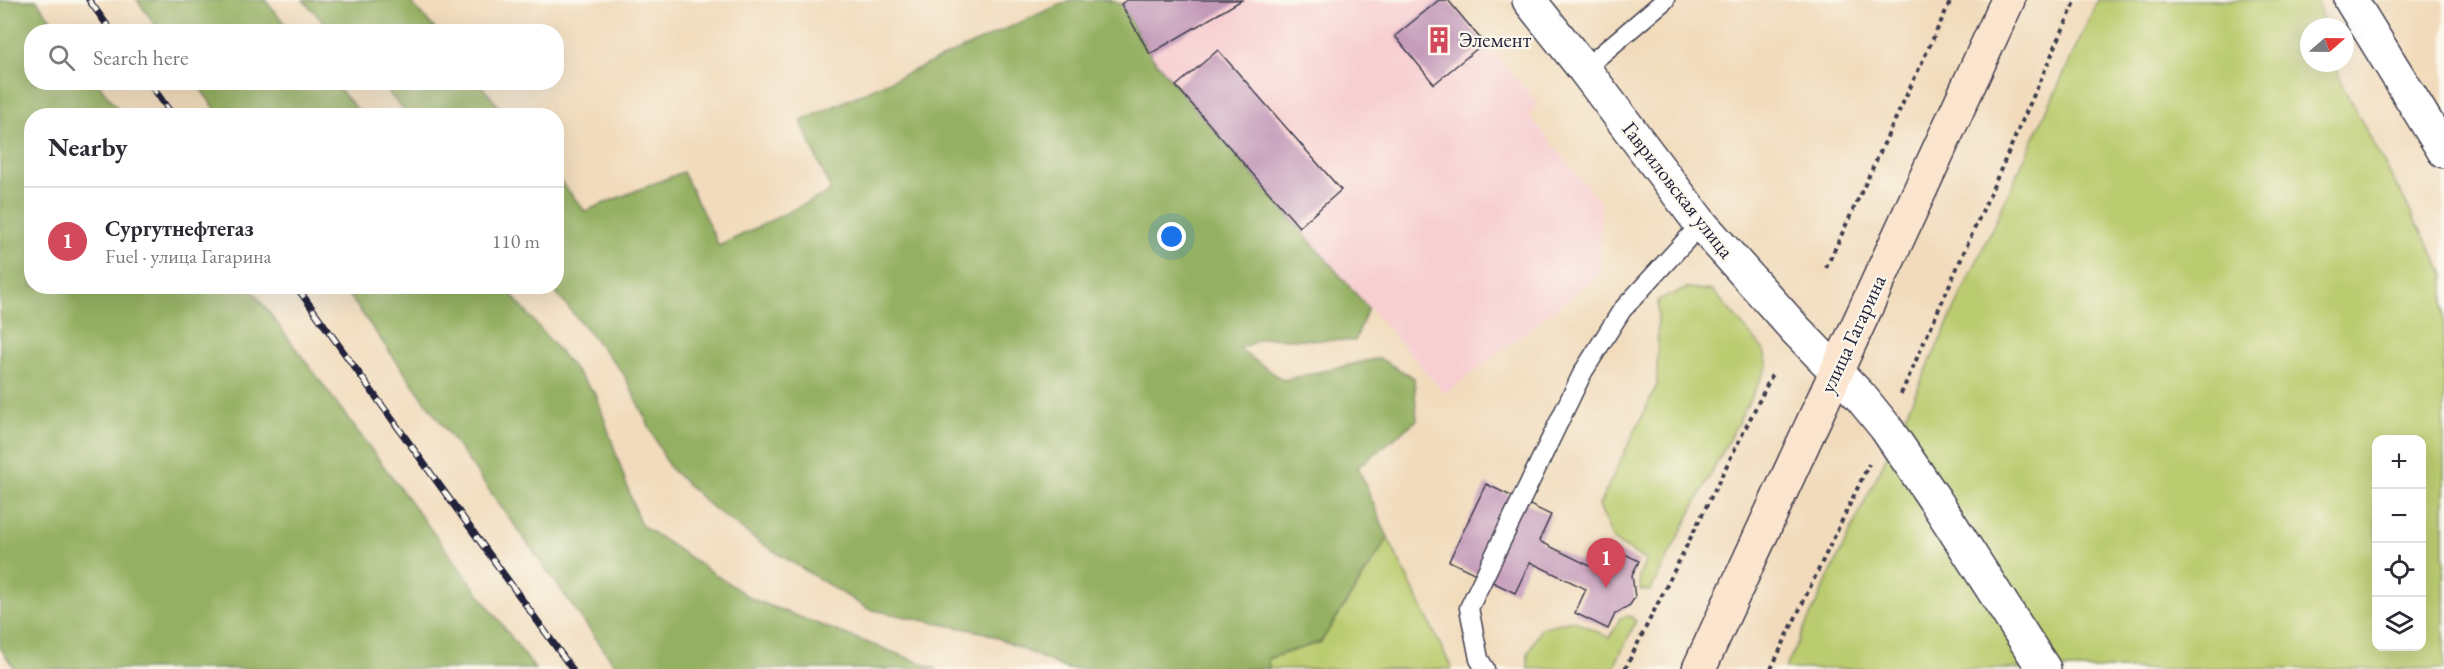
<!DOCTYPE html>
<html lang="en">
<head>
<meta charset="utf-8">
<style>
  body { margin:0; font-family:"EB Garamond",serif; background:#f7f7f7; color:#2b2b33 }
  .controls { position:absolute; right:18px; bottom:18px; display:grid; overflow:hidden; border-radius:12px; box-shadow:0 6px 24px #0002 }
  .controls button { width:54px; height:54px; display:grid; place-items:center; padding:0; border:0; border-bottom:2px solid #e1e1e2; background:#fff; color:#2b2b33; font:30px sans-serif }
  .compass { position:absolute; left:2300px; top:18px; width:54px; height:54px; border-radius:50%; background:#fff; box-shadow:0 6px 24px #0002; rotate:70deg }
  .you { position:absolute; left:1172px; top:237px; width:21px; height:21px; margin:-15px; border:4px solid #fff; border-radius:50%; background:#1a73e8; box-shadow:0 0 0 9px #1a73e833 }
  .badge { display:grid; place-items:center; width:39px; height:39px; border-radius:50%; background:#d1495b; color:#fff; font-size:20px; font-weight:700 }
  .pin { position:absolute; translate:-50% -50px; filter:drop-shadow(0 2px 3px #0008) }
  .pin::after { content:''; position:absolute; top:32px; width:21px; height:18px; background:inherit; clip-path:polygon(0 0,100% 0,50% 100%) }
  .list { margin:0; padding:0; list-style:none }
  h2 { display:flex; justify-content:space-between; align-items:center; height:78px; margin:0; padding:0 24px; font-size:26px }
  h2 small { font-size:20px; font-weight:400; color:#7c7c81 }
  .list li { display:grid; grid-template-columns:39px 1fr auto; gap:18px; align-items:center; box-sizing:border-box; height:108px; padding:0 24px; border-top:2px solid #e1e1e2 }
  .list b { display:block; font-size:22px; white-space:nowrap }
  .list p { margin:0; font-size:20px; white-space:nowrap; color:#7c7c81 }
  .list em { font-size:20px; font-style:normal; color:#7c7c81 }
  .icon { flex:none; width:33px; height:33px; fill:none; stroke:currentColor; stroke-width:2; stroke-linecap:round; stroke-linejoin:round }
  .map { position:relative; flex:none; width:2444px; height:669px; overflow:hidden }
  .search { position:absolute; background:#fff; box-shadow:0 6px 24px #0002; left:24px; top:24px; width:540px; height:66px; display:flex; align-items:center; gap:15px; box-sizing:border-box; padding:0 21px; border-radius:24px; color:#7c7c81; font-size:22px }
  .panel { position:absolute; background:#fff; box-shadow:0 6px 24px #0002; left:24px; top:108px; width:540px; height:186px; border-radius:24px }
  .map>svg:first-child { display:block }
  .built { fill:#f7cfd2 }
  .green { fill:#bbcc6f; stroke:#6e7755; stroke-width:1.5; fill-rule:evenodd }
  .forest { fill:#94b062; stroke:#5b694e; stroke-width:1.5 }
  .building { fill:#c399b9 }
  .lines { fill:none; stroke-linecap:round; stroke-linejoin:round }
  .service-casing { stroke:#413e4e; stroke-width:21 }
  .minor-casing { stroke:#413e4e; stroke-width:36 }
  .secondary-casing { stroke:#413e4e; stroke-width:36 }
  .path { stroke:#413e4e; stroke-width:4; stroke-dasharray:4.5 4.5; stroke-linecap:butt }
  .service { stroke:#fff; stroke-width:18 }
  .minor { stroke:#fff; stroke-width:33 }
  .secondary { stroke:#fbe5cf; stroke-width:33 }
  .rail-casing { stroke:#22223b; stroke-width:7 }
  .rail { stroke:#fbf7ec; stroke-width:4.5; stroke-dasharray:14; stroke-linecap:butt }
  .labels { text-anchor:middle; stroke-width:4.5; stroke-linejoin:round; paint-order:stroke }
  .poi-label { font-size:21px; fill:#22223b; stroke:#fbf7ec; text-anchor:start }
  .street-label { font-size:21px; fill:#22223b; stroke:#fbf7ec }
</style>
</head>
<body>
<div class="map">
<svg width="2444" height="669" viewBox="0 0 2444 669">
  <rect width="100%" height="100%" fill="#fbf7ec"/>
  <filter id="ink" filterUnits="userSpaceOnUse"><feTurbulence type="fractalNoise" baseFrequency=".0167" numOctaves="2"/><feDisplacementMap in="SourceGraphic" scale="12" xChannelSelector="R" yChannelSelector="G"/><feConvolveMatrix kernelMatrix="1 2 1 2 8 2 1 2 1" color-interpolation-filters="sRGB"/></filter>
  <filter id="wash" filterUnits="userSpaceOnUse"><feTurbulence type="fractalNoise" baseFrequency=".008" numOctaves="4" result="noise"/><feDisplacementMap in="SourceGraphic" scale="24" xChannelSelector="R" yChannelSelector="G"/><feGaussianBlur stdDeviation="1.35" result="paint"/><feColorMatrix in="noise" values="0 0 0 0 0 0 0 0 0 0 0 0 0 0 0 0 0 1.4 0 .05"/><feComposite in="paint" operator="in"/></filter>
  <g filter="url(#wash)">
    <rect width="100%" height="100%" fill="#f1dbbc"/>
    <polygon class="built" points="1127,0 1448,0 1538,104 1529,115 1601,204 1600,274 1445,394 1176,86 1150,54 1121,4"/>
    <g class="green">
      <path d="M 2098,0 L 2317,0 L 2325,27 L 2309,27 L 2309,63 L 2335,63 L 2343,87 L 2444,274 L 2444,669 L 1785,669 L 1886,457 ZM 2376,440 L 2422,440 L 2422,646 L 2376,646 Z"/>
      <polygon points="1688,288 1713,291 1763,349 1768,365 1650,591 1641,590 1639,576 1646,560 1613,540 1599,505 1657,385 1658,300"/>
      <polygon points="1388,538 1452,669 1269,669 1267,659 1321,642"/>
      <polygon points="1630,616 1636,621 1613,669 1528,669 1528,653 1541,628 1573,620 1610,638 1620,618"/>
    </g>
    <g class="forest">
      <polygon points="0,0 36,0 60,31 32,32 32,82 98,83 122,115 32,116 32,286 250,287 535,669 15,669 0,648"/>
      <polygon points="137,0 265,0 291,31 160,31"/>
      <polygon points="303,0 409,0 437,31 332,31"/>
      <polygon points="1070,0 1108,0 1121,4 1150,54 1176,86 1368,308 1355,341 1262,338 1239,349 1283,380 1379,358 1414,378 1417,420 1358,467 1388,538 1321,642 1268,658 1269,669 1067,669 986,633 868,609 759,542 709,505 669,467 623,373 551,287 556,286 557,177 585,211 683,172 719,246 831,191 801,121"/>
      <polygon points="196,83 334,83 362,115 220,115"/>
      <polygon points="379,83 479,83 506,115 409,115"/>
      <polygon points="343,287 505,287 596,395 640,524 752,599 937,669 618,669"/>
    </g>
    <g id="blocks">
      <g class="building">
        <polygon points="1127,0 1242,0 1150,54 1121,4"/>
        <polygon points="1439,0 1448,0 1484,43 1434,84 1395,36"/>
        <polygon points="1218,50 1341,190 1299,227 1176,86"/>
        <polygon points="1486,484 1551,515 1539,541 1596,569 1607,545 1639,561 1632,575 1635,597 1630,605 1615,614 1608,629 1575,613 1586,589 1530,562 1515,593 1449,561"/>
      </g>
    </g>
  </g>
  <g filter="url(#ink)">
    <use href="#blocks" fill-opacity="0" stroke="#413e4e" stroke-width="1.5"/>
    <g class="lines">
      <defs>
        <g id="service">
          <polyline points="1584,69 1665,0"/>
          <polyline points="1485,669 1479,659 1469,608 1583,372 1622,310 1701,224"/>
        </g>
        <g id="minor">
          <polyline points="1529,0 1584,69 1701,224 1796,330 1860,396 1886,428 1935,500 2044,669"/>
          <polyline points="2351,0 2444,151"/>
        </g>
        <polyline id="secondary" points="1699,669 2008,0"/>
      </defs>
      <use href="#service" class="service-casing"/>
      <use href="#minor" class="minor-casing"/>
      <use href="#secondary" class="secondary-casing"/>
      <g class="path">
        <polyline points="1826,268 1951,0"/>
        <polyline points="1901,394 2076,0"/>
        <polyline points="1625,669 1773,373"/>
        <polyline points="1771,669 1869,464"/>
      </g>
      <use href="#service" class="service"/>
      <use href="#minor" class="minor"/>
      <use href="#secondary" class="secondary"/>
      <defs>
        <g id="rail">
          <polyline points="89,0 112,32"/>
          <polyline points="149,82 173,116"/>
          <polyline points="296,286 572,669"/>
        </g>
      </defs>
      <use href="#rail" class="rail-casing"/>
      <use href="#rail" class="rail"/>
    </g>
  </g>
  <defs>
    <symbol id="building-bare" viewBox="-9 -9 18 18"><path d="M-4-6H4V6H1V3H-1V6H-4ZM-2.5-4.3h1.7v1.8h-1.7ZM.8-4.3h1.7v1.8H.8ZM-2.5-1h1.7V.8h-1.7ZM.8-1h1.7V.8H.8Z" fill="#d1495b" stroke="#fbf7ec" stroke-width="2.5" paint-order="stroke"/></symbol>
  </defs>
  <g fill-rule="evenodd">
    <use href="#building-bare" x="1420" y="21" width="38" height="38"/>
  </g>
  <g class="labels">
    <g class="poi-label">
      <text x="1459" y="47">Элемент</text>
    </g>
    <g class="street-label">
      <text transform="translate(1678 190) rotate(52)" y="7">Гавриловская улица</text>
      <text transform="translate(1853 334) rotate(-65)" y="7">улица Гагарина</text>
    </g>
  </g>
</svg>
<div class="controls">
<button>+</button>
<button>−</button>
<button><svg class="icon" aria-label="locate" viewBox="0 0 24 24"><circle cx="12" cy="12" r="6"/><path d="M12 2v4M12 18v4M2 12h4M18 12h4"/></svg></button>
<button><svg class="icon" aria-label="layers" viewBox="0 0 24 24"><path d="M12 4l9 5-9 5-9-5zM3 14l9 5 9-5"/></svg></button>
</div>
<svg class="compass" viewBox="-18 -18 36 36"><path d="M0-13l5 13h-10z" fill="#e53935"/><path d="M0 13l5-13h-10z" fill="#7c7c81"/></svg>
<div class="you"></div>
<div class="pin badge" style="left:1606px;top:588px">1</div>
<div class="search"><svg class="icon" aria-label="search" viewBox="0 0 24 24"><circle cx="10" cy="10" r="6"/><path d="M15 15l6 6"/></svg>Search here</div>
<section class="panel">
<h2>Nearby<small></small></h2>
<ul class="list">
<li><span class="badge">1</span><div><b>Сургутнефтегаз</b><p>Fuel · улица Гагарина</p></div><em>110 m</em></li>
</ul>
</section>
</div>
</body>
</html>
